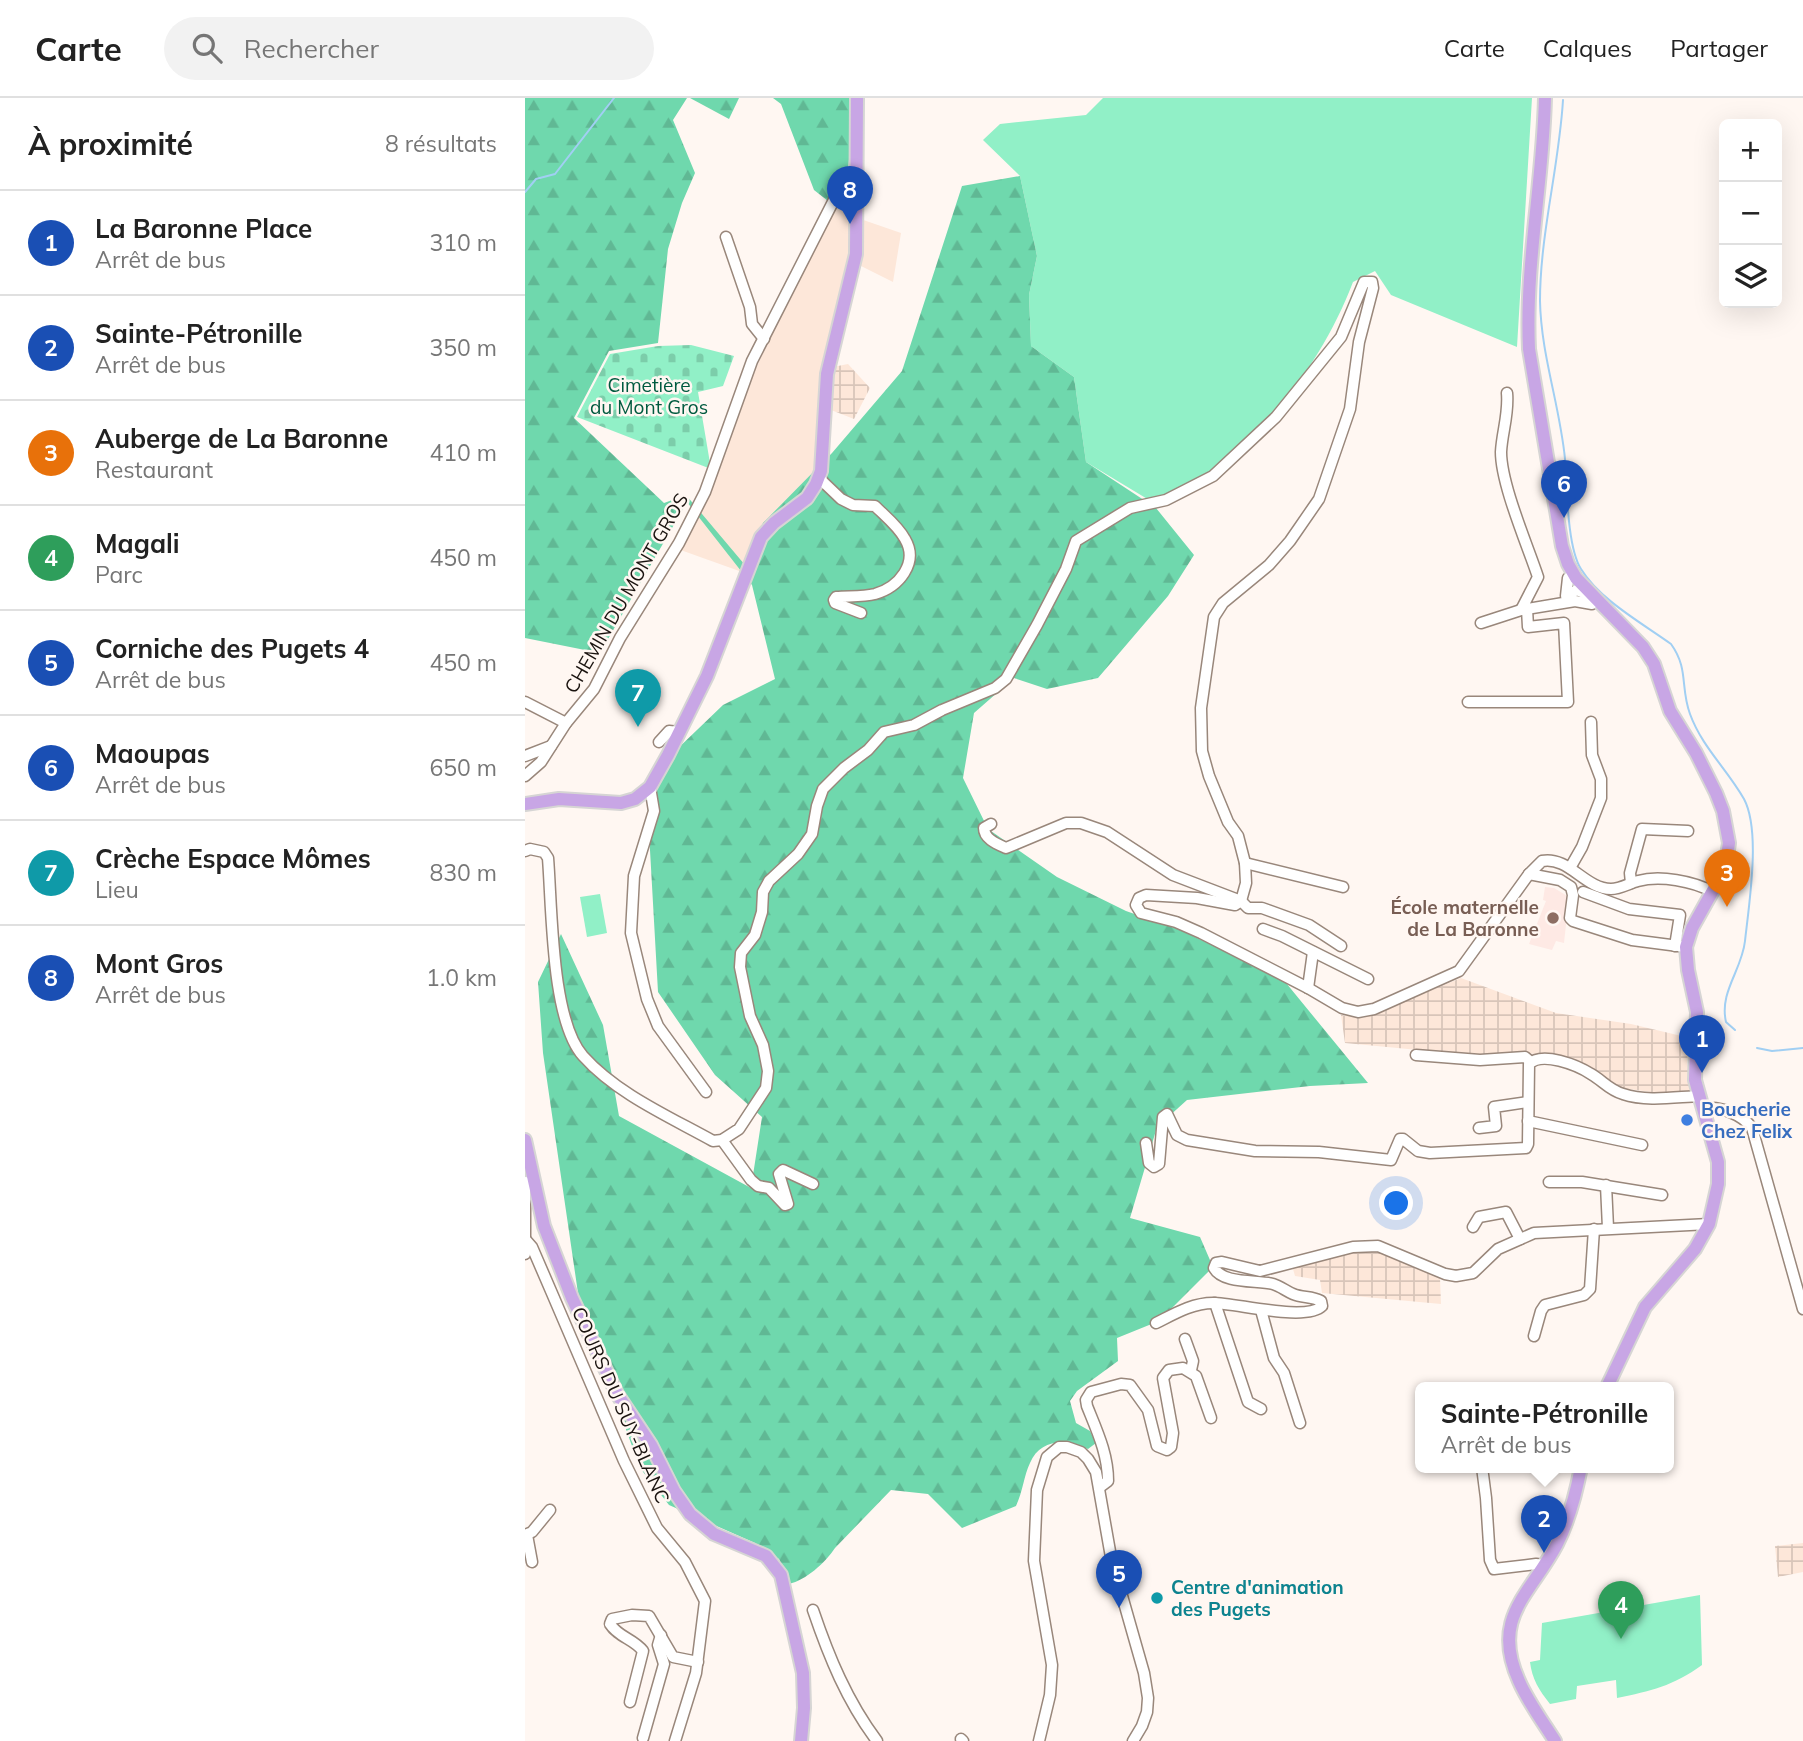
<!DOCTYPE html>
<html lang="fr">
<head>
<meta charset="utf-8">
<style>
  body { margin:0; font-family:Mulish,sans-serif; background:#f2f2f2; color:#222 }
  .controls { position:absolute; right:21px; top:21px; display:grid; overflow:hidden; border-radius:10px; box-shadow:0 7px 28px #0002 }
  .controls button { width:63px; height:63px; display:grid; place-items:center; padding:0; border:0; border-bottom:2px solid #e0e0e0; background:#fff; color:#222; font:35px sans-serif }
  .you { position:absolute; left:872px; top:1106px; width:24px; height:24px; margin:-18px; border:5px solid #fff; border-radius:50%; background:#1a73e8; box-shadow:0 0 0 10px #1a73e833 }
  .badge { display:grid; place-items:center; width:46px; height:46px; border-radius:50%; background:#2563eb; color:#fff; font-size:23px; font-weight:700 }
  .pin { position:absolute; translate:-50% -58px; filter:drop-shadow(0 2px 4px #0008) }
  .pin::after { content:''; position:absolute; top:37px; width:24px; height:21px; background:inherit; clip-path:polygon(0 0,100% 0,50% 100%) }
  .popup { position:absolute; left:890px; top:1284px; width:259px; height:91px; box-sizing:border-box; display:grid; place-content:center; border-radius:10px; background:#fff; filter:drop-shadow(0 2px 5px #0005); font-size:23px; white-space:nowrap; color:#767676 }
  .popup b { font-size:26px; color:#222 }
  .popup::after { content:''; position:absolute; left:50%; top:100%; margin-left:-14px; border:14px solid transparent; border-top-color:#fff }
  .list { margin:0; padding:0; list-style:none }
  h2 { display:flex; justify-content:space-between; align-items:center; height:91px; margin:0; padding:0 28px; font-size:30px }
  h2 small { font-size:23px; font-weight:400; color:#767676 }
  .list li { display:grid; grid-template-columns:46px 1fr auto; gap:21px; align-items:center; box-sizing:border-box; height:105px; padding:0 28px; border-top:2px solid #e0e0e0 }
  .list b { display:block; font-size:26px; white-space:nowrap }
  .list p { margin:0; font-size:23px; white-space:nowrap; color:#767676 }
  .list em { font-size:23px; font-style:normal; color:#767676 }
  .icon { flex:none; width:38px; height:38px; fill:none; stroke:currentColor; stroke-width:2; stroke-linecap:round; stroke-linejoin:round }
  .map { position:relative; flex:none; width:1278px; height:1643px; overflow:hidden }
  header { display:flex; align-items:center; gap:42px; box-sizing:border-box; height:98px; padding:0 35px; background:#fff; border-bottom:2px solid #e0e0e0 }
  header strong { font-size:33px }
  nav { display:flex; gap:38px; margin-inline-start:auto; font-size:24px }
  .search { width:490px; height:63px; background:#f2f2f2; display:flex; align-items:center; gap:18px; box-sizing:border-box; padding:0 24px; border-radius:38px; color:#767676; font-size:26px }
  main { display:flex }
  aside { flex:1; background:#fff }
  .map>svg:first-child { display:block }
  .built { fill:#fde7d9 }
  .industrial { fill:url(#industrial-grid) }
  .education { fill:#fee9e4 }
  .green { fill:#91f0c7 }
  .forest { fill:url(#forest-firs) }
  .cemetery { fill:url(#cemetery-stones) }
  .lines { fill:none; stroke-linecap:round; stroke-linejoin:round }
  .stream { stroke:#a1cff3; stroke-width:2 }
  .minor-casing { stroke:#99877b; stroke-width:13 }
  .major-casing { stroke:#d6d5d4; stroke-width:16 }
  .minor { stroke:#fff; stroke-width:10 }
  .major { stroke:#c8a6e5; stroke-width:12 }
  .education-dot { fill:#8d6e63; stroke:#fff7f2; stroke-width:2.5 }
  .shop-dot { fill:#3f7fe0; stroke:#fff7f2; stroke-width:2.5 }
  .culture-dot { fill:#0f9aa8; stroke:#fff7f2; stroke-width:2.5 }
  .labels { text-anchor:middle; stroke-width:5; stroke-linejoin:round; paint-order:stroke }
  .park-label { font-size:19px; fill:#005a3f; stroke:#fff7f2 }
  .street-label { font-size:19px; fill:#1a130f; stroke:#fff7f2 }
  .education-label { font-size:19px; font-weight:bold; fill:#785e54; stroke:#fff7f2; text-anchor:end }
  .shop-label { font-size:19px; font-weight:bold; fill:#366cbe; stroke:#fff7f2; text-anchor:start }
  .culture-label { font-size:19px; font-weight:bold; fill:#0d838f; stroke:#fff7f2; text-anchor:start }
</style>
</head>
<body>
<header>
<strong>Carte</strong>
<div class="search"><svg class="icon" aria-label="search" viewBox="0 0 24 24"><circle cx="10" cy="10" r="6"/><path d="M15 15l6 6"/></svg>Rechercher</div>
<nav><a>Carte</a><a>Calques</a><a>Partager</a></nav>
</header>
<main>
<aside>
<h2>À proximité<small>8 résultats</small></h2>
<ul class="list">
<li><span class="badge" style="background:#1a4fb4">1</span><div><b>La Baronne Place</b><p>Arrêt de bus</p></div><em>310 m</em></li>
<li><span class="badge" style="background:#1a4fb4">2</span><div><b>Sainte-Pétronille</b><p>Arrêt de bus</p></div><em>350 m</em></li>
<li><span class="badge" style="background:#e8710a">3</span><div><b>Auberge de La Baronne</b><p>Restaurant</p></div><em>410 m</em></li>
<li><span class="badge" style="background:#2e9e5b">4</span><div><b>Magali</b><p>Parc</p></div><em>450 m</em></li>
<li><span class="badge" style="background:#1a4fb4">5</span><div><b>Corniche des Pugets 4</b><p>Arrêt de bus</p></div><em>450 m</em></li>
<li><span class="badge" style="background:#1a4fb4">6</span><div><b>Maoupas</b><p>Arrêt de bus</p></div><em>650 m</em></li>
<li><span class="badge" style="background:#0f9aa8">7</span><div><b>Crèche Espace Mômes</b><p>Lieu</p></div><em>830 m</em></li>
<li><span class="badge" style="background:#1a4fb4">8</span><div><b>Mont Gros</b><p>Arrêt de bus</p></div><em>1.0 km</em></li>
</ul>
</aside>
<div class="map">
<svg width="1278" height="1643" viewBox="0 0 1278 1643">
  <defs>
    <pattern id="industrial-grid" width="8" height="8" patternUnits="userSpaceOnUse" patternTransform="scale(1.75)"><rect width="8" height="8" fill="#fde7d9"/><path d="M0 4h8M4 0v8" fill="none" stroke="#d8c5b9"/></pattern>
    <pattern id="forest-firs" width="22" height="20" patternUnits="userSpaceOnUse" patternTransform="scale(1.75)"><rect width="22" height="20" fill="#6fd8ad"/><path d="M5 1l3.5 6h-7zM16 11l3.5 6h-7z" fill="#60b894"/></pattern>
    <pattern id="cemetery-stones" width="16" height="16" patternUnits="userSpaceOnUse" patternTransform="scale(1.75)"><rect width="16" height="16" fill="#91f0c7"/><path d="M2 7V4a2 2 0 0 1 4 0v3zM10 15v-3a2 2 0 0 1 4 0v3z" fill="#7ccdaa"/></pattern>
  </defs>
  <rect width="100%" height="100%" fill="#fff7f2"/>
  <polygon class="built" points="315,96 321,116 376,135 368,184 326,163 298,269 294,294 290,378 217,474 150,450 252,224"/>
  <g class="industrial">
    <polygon points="323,266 345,290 329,321 306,312 308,269"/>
    <polygon points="936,880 1031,915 1106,926 1165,940 1162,965 1166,994 1133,995 1096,990 1034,959 1002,955 965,958 925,955 820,945 816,917 838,920"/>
    <polygon points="849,1152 915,1180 916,1206 797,1195 795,1182 770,1178 768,1171 804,1159"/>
    <polygon points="1278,1445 1278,1474 1253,1479 1250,1448"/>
  </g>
  <polygon class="education" points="1020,789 1029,790 1044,799 1039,845 1031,843 1027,852 1004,846 1021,803 1018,802"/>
  <g class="green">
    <path d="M 578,0 L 1007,0 L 992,249 L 866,197 L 850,173 L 828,184 C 801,255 751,325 689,370 C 670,384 649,394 629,405 L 561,364 L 549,279 L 506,248 L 504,197 L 512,158 L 495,78 L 458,42 L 475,26 L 561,17 Z"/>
    <polygon points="75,796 82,835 62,839 55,799"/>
    <path d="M 1175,1497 L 1177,1567 C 1148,1588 1126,1593 1092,1600 L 1091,1582 L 1052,1588 L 1051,1601 L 1025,1606 C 1014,1592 1007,1581 1005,1564 L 1015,1562 L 1017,1525 Z"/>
  </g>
  <g class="forest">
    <path d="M 0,0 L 162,0 L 148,22 L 170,75 L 157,105 L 143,151 L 133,245 L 84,253 L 49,320 L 139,405 L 161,397 L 220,467 L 238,425 L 307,355 L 377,273 L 437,88 L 495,78 L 512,158 L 504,197 L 506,248 L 549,279 L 561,364 L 631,410 L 669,457 L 643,498 L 573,580 L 522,591 L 489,580 L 449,615 L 438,680 L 463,731 L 532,779 L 601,813 L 655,832 L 757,880 L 843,985 L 785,988 L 662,1002 L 632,1029 L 605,1120 L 675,1139 L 688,1169 L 634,1223 L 592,1240 L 593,1263 L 552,1293 L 545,1303 L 551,1325 L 565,1333 L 571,1345 L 563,1351 C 543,1341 515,1340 505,1365 C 499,1377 498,1393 491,1408 L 437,1430 L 403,1396 L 366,1392 L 310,1450 C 300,1465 281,1482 264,1486 L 254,1461 L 230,1445 L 144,1407 L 115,1370 L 54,1202 L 18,955 L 13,884 L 36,836 L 78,927 L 94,1018 L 226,1090 L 237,1019 L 190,977 L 133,894 L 121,681 L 198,607 L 250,581 L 227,487 L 162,404 L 75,555 L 0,540 Z"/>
    <polygon points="165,0 214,0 204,21"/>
    <polygon points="248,0 325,0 327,29 323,72 303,103 289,92 256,6"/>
  </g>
  <polygon class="cemetery" points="166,247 209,258 198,288 173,294 186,371 52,319 85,256 133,248"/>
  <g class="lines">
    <g class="stream">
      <path d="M 1038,2 C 1034,69 1015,136 1015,203 C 1016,257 1035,308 1040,361 C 1042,389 1042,449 1056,471 C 1075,502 1117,525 1146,546 C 1164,571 1155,589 1165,616 C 1177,649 1202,671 1219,701 C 1236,733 1224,806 1220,843 C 1217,872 1194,894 1201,924 L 1210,932"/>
      <polyline points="0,94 11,81 30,76 89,0"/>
      <polyline points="1232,950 1247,953 1278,950"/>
    </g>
    <defs>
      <g id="minor">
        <polyline points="201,139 225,209 227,226 239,241"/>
        <path d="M 982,295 C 984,316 977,334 976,354 C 976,386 1002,446 1013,479 L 996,512 L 1050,503 L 1067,506"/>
        <path d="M 294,380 L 316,401 L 328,407 L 350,408 C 360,418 373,428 380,441 C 394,465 374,489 350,496 C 338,499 324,498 311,499 L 309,502 L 310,505 L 336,515"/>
        <polyline points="1042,497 1052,492 1063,497"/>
        <polyline points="1041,498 1043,480"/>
        <polyline points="956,525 996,512"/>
        <polyline points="0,604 41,625"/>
        <polyline points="943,604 1043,604 1039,525 1003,529 1002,511"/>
        <polyline points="134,644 144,633 154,634"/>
        <polyline points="0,658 26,648"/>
        <polyline points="0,678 16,664 41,625 69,591 95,540 154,445 180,394 227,263 313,94 317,89 332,87"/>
        <polyline points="125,689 129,713 109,778 106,835 122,901 133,928 181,994"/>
        <path d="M 466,726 L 459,730 C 459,741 472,746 481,750 L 541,725 L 556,725 L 582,734 L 648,777 L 716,803 L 723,810 L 737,810 L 784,827 L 816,848"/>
        <path d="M 0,753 L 5,751 L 19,754 L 23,760 C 27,809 26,922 58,958 C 92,996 145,1019 188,1043 L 197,1042 L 214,1031 L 241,990 L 243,973 L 238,947 L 225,918 L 215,869 L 216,855 L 230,837 L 237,814 L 238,794 L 244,783 L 273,756 L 287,736 L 292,708 L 298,691 L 319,670 L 343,652 L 359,634 L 389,627 L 417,612 L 470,590 L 481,581 L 512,527 L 541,471 L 551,443 L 605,410 L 641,402 L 688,378 L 751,319 L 816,239 L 839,184 L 847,184 L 848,190 L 834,244 L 825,311 L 794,401 L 765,443 L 744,467 L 698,505 L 689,519 L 676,610 L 677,653 L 684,678 L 703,724 L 713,738 L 720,765 L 721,785 L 716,803 L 710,807 L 672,800 L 621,797 L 614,800 L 611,807 L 616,815 L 651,824 L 676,835 L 783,890 L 817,910 L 833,914 L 849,911 L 934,873 L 1004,776 L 1017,763 C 1044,758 1060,791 1086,791 C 1095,791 1105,785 1113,783 C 1135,777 1168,783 1188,794"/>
        <polyline points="720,765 818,789"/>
        <polyline points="1045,770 1057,749 1076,700 1076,681 1067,657 1066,624"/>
        <polyline points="1004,776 1035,782 1046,789 1048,797 1045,820 1048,823 1107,842 1161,849"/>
        <polyline points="1106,785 1105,775 1117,731 1163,733"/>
        <polyline points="1058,794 1104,811 1155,817 1150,848"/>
        <polyline points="738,831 757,838 843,881"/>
        <polyline points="783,890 788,854"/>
        <polyline points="891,957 955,962 1000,959 1006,964"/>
        <path d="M 1179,1011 C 1194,1007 1218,1017 1227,1030 L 1278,1211"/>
        <polyline points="1003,1023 1117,1047"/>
        <polyline points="954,1030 971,1028 969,1009 1003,1004"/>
        <polyline points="197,1042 226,1082 233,1088 244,1090 260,1107 263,1106 254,1076 258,1072 288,1086"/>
        <path d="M 621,1045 L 624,1065 L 629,1069 L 634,1066 L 638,1019 L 642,1016 L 652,1037 L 662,1042 L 730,1053 L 794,1054 L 866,1062 L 875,1041 L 878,1041 L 893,1053 L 905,1055 L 1001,1050 L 1003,1046 L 1004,966 C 1017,953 1052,967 1066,976 C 1077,982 1084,992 1098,996 C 1122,1004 1150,999 1174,998"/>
        <polyline points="0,1084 0,1156"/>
        <polyline points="1024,1084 1057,1084 1137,1097"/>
        <polyline points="1081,1087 1083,1130"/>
        <polyline points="948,1129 954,1119 981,1114 995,1141"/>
        <polyline points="0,1141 7,1149 26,1193 99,1363 132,1430 160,1464 180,1503 171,1575 150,1643"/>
        <polyline points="690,1205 723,1304 736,1311"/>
        <polyline points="736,1212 749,1260 759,1275 775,1325"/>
        <path d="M 631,1225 C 649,1216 667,1205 688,1205 C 711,1205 781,1224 797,1208 L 796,1203 C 787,1198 777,1200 768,1196 C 761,1193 755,1188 748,1186 C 731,1182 698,1186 689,1170 L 691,1165 L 697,1164 L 735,1173 L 828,1149 L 853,1148 L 920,1176 L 931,1178 L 948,1175 L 973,1151 L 1009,1135 L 1184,1126"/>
        <polyline points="1009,1238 1016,1213 1020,1207 1059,1197 1065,1191 1069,1131"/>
        <polyline points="660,1241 668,1263 666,1272"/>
        <polyline points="957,1369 961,1400 965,1462 969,1471 1011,1466 1019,1467"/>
        <path d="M 575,1389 L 583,1383 C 583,1356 572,1333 562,1308 L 561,1302 L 566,1294 L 596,1286 L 605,1287 L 623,1312 L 632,1348 L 642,1352 L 646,1349 L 648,1335 L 638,1280 L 644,1272 L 658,1270 L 671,1278 L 686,1320"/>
        <polyline points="0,1437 7,1434 25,1412"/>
        <polyline points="2,1437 7,1464"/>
        <path d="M 288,1512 C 304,1559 322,1603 352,1643"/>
        <path d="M 105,1604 L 118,1553 C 109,1541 93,1539 85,1526 L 87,1521 L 107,1517 L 124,1518 L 148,1559 L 173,1564"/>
        <polyline points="118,1640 139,1566 133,1547 136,1537"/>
        <polyline points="436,1641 438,1643"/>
        <polyline points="514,1643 525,1597 527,1567 509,1463 512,1392 522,1359 534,1349 542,1349 556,1354 563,1361 571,1374 586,1459 619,1575 623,1600 622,1614 617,1628 608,1643"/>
      </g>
      <g id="major">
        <path d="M 1020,0 C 1018,85 1000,166 1004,251 L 1037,448 L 1043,466 L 1051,480 L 1118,549 L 1129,566 L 1145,613 L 1171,655 L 1191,695 L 1198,713 L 1204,745 L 1200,771 L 1167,830 L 1161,849 L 1163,872 L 1172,914 L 1170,982 L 1193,1064 L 1193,1086 L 1184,1126 L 1170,1151 L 1120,1209 L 1082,1289"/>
        <polyline points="0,706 34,701 96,705 110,701 125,689 143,657 182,578 236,439 249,425 282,400 291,386 296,373 302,276 331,156 332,0"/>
        <polyline points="0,1042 19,1128 47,1200 92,1296 126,1347 149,1393 165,1416 189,1436 241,1458 256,1477 278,1575 279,1610 276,1643"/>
        <path d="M 1030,1643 C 1018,1624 1003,1604 994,1583 C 965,1519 1006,1496 1032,1446 C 1044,1422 1051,1396 1056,1369"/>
      </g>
    </defs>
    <use href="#minor" class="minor-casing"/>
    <use href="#major" class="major-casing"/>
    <use href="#minor" class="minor"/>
    <use href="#major" class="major"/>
  </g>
  <circle class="education-dot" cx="1028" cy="820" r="7"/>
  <circle class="shop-dot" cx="1162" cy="1022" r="7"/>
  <circle class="culture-dot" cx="632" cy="1500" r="7"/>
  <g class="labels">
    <g class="park-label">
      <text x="124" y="294">Cimetière<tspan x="124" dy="22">du Mont Gros</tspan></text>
    </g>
    <g class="street-label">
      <text transform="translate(101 495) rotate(-60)" y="7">CHEMIN DU MONT GROS</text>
      <text transform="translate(96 1307) rotate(66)" y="7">COURS DU SUY-BLANC</text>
    </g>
    <g class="education-label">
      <text x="1014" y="816">École maternelle<tspan x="1014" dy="22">de La Baronne</tspan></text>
    </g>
    <g class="shop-label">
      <text x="1176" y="1018">Boucherie<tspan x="1176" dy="22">Chez Felix</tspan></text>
    </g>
    <g class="culture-label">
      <text x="646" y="1496">Centre d'animation<tspan x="646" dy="22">des Pugets</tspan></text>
    </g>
  </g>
</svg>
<div class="controls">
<button>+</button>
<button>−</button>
<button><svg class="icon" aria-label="layers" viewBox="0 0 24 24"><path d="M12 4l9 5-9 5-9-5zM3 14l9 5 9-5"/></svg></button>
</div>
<div class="you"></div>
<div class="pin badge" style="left:1177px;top:975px;background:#1a4fb4">1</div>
<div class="pin badge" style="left:1019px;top:1455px;background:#1a4fb4">2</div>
<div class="popup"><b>Sainte-Pétronille</b>Arrêt de bus</div>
<div class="pin badge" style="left:1202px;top:809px;background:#e8710a">3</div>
<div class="pin badge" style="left:1096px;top:1541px;background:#2e9e5b">4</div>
<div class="pin badge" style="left:594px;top:1510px;background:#1a4fb4">5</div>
<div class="pin badge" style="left:1039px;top:420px;background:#1a4fb4">6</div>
<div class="pin badge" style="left:113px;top:629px;background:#0f9aa8">7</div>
<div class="pin badge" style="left:325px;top:126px;background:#1a4fb4">8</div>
</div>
</main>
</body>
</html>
